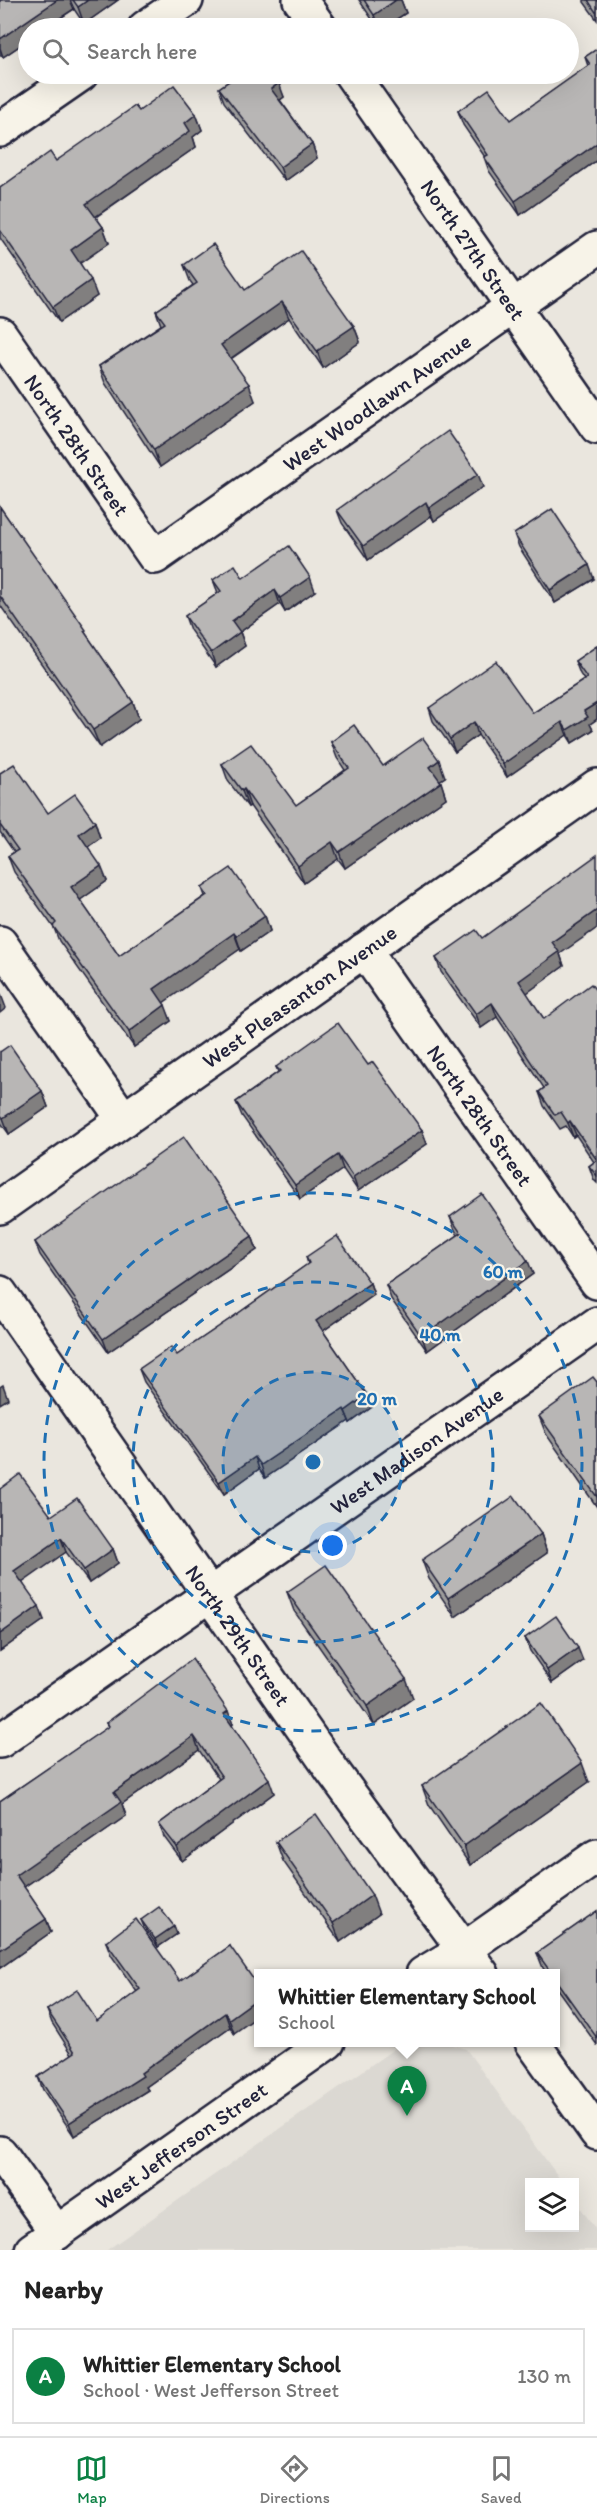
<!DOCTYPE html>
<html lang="en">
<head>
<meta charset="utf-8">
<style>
  body { margin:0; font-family:Itim,sans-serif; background:#f2f2f2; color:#222 }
  .controls { position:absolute; right:18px; bottom:18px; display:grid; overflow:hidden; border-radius:0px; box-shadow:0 6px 24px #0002 }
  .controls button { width:54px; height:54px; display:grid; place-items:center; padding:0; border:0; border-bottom:2px solid #e0e0e0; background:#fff; color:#222; font:30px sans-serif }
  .you { position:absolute; left:333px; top:1546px; width:21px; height:21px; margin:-15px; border:4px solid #fff; border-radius:50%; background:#1a73e8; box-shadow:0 0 0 9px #1a73e833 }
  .badge { display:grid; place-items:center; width:39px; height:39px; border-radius:50%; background:#0b8043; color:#fff; font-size:20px; font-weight:700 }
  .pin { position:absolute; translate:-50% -50px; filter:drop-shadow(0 2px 3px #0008) }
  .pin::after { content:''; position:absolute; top:32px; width:21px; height:18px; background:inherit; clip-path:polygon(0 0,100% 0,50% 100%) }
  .popup { position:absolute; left:254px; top:1969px; width:306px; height:78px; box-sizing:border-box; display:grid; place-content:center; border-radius:0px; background:#fff; filter:drop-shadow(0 2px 4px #0005); font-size:20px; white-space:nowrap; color:#767676 }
  .popup b { font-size:22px; color:#222 }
  .popup::after { content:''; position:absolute; left:50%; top:100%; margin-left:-12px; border:12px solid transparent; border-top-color:#fff }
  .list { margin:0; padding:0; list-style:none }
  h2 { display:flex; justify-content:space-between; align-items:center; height:78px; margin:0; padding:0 24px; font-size:26px }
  h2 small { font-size:20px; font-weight:400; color:#767676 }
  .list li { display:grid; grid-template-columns:39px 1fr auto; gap:18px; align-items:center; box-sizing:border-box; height:96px; margin:0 12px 12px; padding:0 12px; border:2px solid #e0e0e0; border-radius:0px }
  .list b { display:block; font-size:22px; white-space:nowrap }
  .list p { margin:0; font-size:20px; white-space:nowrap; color:#767676 }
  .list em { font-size:20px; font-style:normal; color:#767676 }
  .icon { flex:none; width:33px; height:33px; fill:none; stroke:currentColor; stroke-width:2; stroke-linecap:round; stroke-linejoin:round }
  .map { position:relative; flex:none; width:597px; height:2250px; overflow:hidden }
  .search { position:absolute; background:#fff; box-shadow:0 6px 24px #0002; left:18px; right:18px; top:18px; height:66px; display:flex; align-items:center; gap:15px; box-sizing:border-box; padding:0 21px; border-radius:33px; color:#767676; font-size:22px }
  .sheet { height:186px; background:#fff }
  nav { display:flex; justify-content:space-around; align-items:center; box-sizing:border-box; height:84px; border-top:2px solid #e0e0e0; background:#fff; font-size:16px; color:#767676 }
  nav a { display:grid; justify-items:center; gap:3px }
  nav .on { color:#0b8043 }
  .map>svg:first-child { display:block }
  .built { fill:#dbd8d2 }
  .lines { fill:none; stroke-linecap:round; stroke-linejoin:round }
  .minor-casing { stroke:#22223b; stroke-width:38 }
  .tertiary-casing { stroke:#22223b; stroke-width:38 }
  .minor { stroke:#f7f3e8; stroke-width:33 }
  .tertiary { stroke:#f7f3e8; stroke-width:33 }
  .wall { fill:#9e9d9c; stroke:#22223b; stroke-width:1.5 }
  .shaded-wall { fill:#817f7f; stroke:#22223b; stroke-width:1.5 }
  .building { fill:#b8b6b5; stroke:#22223b; stroke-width:1.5 }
  .ring { fill:none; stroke:#1f6fb2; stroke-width:3; stroke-dasharray:10 8 }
  .labels { text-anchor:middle; stroke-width:4.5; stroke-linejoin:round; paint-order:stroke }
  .street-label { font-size:22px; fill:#22223b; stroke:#f7f3e8 }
  .centre { fill:#1f6fb2; stroke:#f7f3e8; stroke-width:3 }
  .ring-label { font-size:18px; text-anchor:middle; font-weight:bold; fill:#1f6fb2; stroke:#f7f3e8; stroke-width:4.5; stroke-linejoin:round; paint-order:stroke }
</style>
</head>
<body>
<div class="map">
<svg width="597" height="2250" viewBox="0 0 597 2250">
  <rect width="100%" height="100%" fill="#eae6de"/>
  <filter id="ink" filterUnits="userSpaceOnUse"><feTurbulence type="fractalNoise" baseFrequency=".0167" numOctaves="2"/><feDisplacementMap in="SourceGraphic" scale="12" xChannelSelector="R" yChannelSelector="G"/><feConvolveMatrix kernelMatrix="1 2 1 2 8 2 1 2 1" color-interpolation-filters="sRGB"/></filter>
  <g filter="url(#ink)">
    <polygon class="built" points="404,2042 444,2043 466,2049 562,2182 530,2182 530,2228 574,2228 575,2200 597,2231 597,2250 107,2250"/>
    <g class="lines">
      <defs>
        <g id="minor">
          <polyline points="145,28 186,0"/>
          <polyline points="0,130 81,74"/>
          <path id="s1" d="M 0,334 L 155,557 L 597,248"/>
          <polyline points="0,943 124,1120"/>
          <path id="s2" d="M 364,950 L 597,1282"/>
          <path id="s3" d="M 0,1207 L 597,786"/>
          <path id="s4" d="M 0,1293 L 332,1770 L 482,1974"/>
          <path id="s5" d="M 0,1741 L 597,1324"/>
          <polyline points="423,1974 463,1950 597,1856"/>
          <polyline points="532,2042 597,2133"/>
          <polyline points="0,2153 57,2233"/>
          <path id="s6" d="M 32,2250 L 328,2042"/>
        </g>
        <g id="tertiary">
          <polyline points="300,0 320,28"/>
          <path id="s7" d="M 351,74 L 597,427"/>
        </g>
      </defs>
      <use href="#minor" class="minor-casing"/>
      <use href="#tertiary" class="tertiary-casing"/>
      <use href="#minor" class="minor"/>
      <use href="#tertiary" class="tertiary"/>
    </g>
    <g class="wall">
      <polygon points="0,0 118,0 84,24 74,9 45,28 28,28 28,40 3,57 2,55 0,56"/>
      <polygon points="359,0 401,0 406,13 383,28 378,28"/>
      <polygon points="584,0 597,0 597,20 584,2"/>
      <polygon points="597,49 597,160 520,215 489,171 484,157 485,157 463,125 458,111 511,120 588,66 585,57"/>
      <polygon points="224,74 273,74 284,97 280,100 312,144 317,158 285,181 224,102 219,88 229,81"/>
      <polygon points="139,111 196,114 202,130 193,137 196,147 96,217 103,227 109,243 80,263 97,296 59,322 0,238 0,188 56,161"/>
      <polygon points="184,265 245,290 354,326 360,342 323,368 289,318 231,359 255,401 160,467 105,383 99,366 161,325 156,311 193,285 190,281"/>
      <polygon points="483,487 434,521 431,516 368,560 342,523 337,510"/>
      <polygon points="0,507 90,640 133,702 139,719 100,747 0,605"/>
      <polygon points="514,534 594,579 555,603 519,547"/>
      <polygon points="243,578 315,591 285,612 280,604 240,632 245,646 216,667 190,630 185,616 218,593 213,580"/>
      <polygon points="597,646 597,719 590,724 593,730 572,743 567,735 507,777 478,735 455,752 433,721 429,708 533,713 584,680 580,674 575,661"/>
      <polygon points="331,742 383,766 445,777 440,780 446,798 345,868 338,859 304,883 250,806 248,807 228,781 222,764 296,805 345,770 337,758"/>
      <polygon points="0,773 48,813 95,822 100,838 88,847 107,881 80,900 119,956 205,896 202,888 265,916 270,931 241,951 240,949 163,1002 171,1021 134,1047 59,941 54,928 14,872 8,856 14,852 0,832"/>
      <polygon points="482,938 560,954 564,966 526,993 544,1019 597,992 597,1183 594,1180 589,1166 594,1162 576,1135 573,1137 566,1126 560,1129 544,1106 539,1092 544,1088 497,1017 481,1028 441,972 436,958"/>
      <polygon points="0,1052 42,1091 48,1107 9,1134 1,1123 0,1124"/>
      <polygon points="368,1065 422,1130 427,1144 358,1191 343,1169 300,1199 242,1116 236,1102 278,1072 276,1067"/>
      <polygon points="450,1217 533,1274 427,1351 391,1299 386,1285 458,1235 455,1230"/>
      <polygon points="252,1236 257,1250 108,1352 40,1255 35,1242"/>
      <polygon points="306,1257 370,1283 374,1295 323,1331 367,1395 372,1407 350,1423 349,1421 265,1478 259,1469 224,1494 144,1382 139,1369 177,1355 233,1317 308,1264"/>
      <polygon points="597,1382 597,1507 546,1434 539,1416"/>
      <polygon points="0,1489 113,1549 118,1563 89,1583 66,1552 22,1582 44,1620 0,1651"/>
      <polygon points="541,1534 547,1553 455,1617 429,1579 422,1560"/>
      <polygon points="287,1592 413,1698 374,1725 294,1611"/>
      <polygon points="525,1638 583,1661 552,1683 530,1651"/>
      <polygon points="106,1723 233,1724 232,1726 274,1793 182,1861 164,1837 159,1824 219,1779 199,1750 122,1804 126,1816 24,1887 46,1919 51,1932 0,1968 0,1801 108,1727"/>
      <polygon points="589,1782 470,1865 429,1805 422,1786"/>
      <polygon points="276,1842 379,1914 340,1942 283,1861"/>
      <polygon points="597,1911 597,2045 555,1986 555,1974 547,1974 543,1968 537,1953"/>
      <polygon points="141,1920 174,1926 177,1934 158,1947 144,1927"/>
      <polygon points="106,1942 180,1981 230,1946 234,2033 230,2027 146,2087 148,2090 74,2136 43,2090 38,2077 72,2054 52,2023 47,2010 97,2021 137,1992 111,1955"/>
    </g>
    <g class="shaded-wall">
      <polygon points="57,0 70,0 74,9 45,28 28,28 28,40 3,57 0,48 0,39"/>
      <polygon points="88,0 118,0 84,24 78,7"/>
      <polygon points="396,0 401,0 406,13 383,28 379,28 374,15"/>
      <polygon points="279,83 284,97 276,103 271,89"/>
      <polygon points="196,114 202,130 193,137 196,147 92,219 86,204"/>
      <polygon points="597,143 597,160 520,215 515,201"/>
      <polygon points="312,144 317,158 285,181 280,167"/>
      <polygon points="103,227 109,243 76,266 71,250"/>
      <polygon points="91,280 97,296 59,322 53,307"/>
      <polygon points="282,302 289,318 227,361 221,345"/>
      <polygon points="354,326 360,342 323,368 317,351"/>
      <polygon points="249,384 255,401 160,467 154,450"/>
      <polygon points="478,474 483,487 434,521 429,508"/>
      <polygon points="426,502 431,516 368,560 363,546"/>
      <polygon points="589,565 594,579 555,603 550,590"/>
      <polygon points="310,577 315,591 285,612 280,598"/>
      <polygon points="275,590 280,604 237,634 232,621"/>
      <polygon points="240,632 245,646 216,667 211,653"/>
      <polygon points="133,702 139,719 100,747 93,730"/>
      <polygon points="597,703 597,719 590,724 593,730 572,743 567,730 584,711"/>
      <polygon points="474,722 478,735 455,752 450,739"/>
      <polygon points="562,722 567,735 507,777 503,764"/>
      <polygon points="439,760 445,777 436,783 430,767"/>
      <polygon points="441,782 446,798 345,868 339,852"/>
      <polygon points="244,789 250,806 248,807 242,791"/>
      <polygon points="95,822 100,838 84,849 79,834"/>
      <polygon points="332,842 338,859 304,883 298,866"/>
      <polygon points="101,866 107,881 76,903 71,887"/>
      <polygon points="597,910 597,928 560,954 564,966 524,995 519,981 552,942"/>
      <polygon points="265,916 270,931 241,951 236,936"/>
      <polygon points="234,933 240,949 160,1005 154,989"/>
      <polygon points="0,992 6,1008 0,1013"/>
      <polygon points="492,1003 497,1017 481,1028 476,1014"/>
      <polygon points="165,1005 171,1021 134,1047 129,1032"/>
      <polygon points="42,1091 48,1107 9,1134 3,1118"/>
      <polygon points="570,1121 576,1135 573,1137 568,1123"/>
      <polygon points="422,1130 427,1144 358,1191 353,1177"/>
      <polygon points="338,1155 343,1169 300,1199 295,1185"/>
      <polygon points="252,1236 257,1250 108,1352 103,1339"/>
      <polygon points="528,1261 533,1274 427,1351 422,1337"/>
      <polygon points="370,1283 374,1295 320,1333 316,1321"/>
      <polygon points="3,1385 8,1399 0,1404 0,1387"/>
      <polygon points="367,1395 372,1407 350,1423 345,1411"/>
      <polygon points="344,1409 349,1421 265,1478 261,1465"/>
      <polygon points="255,1457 259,1469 224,1494 219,1482"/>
      <polygon points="541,1534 547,1553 455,1617 448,1598"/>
      <polygon points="61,1538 66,1552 19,1585 14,1571"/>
      <polygon points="113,1549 118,1563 89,1583 84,1570"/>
      <polygon points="39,1606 44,1620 0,1651 0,1634"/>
      <polygon points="578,1648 583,1661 552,1683 547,1670"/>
      <polygon points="406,1679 413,1698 374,1725 367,1706"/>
      <polygon points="228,1711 233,1724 229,1728 224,1714"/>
      <polygon points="194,1736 199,1750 122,1804 126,1816 21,1889 16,1875 114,1792"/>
      <polygon points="582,1763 589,1782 470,1865 464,1846"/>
      <polygon points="269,1779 274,1793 182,1861 177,1847"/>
      <polygon points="372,1895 379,1914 340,1942 333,1923"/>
      <polygon points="46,1919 51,1932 0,1968 0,1950"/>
      <polygon points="174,1926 177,1934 158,1947 155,1939"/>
      <polygon points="258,1998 258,2016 234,2033 229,2019"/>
      <polygon points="225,2013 230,2027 146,2087 148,2090 74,2136 69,2123 141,2073"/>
    </g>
    <g class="building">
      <polygon points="0,0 57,0 0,39"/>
      <polygon points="73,0 88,0 78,7"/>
      <polygon points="364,0 396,0 374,15"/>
      <polygon points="588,0 597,0 597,14"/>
      <polygon points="246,25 249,28 241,28"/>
      <polygon points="597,49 597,143 515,201 484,157 488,155 458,111 489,89 511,120 590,64 585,57"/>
      <polygon points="228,74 273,74 279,83 271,89 312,144 280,167 219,88 232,79"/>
      <polygon points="174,85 196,114 185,123 190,131 86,204 103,227 71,250 91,280 53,307 0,230 0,188 50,152 56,161 135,106 139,111"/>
      <polygon points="213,244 245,290 301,251 354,326 317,351 282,302 221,345 249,384 154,450 99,366 165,323 156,311 197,283 184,265"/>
      <polygon points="448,431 478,474 429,508 426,502 363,546 337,510"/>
      <polygon points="0,507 86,630 84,631 133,702 93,730 0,596"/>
      <polygon points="552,509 589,565 550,590 514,534"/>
      <polygon points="289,546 310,577 280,598 275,590 232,621 240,632 211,653 185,616 221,591 213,580 235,565 243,578"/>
      <polygon points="597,646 597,703 584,711 588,717 567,730 562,722 503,764 474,722 450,739 429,708 496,661 533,713 587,678 575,661"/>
      <polygon points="354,725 383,766 423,738 439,760 430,767 441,782 339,852 332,842 298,866 244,789 242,791 222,764 251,744 296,805 349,768 331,742"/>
      <polygon points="14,764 48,813 75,794 95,822 79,834 101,866 71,887 119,956 207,895 202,888 231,868 265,916 236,936 234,933 154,989 165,1005 129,1032 53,926 56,923 8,856 18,850 0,825 0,773"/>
      <polygon points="597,855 597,910 552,942 559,952 519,981 544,1019 591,984 597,992 597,1160 570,1121 568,1123 561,1112 555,1115 539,1092 547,1086 492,1003 476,1014 436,958 476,930 482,938"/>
      <polygon points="338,1023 368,1065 373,1062 422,1130 353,1177 338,1155 295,1185 236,1102 280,1071 276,1067"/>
      <polygon points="10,1045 42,1091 3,1118 0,1114 0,1052"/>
      <polygon points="184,1137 252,1236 103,1339 35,1242"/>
      <polygon points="597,1160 597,1176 589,1166"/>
      <polygon points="482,1194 528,1261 422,1337 386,1285 461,1233 450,1217"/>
      <polygon points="337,1236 370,1283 316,1321 367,1395 345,1411 344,1409 261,1465 255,1457 219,1482 139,1369 171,1347 177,1355 233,1317 309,1263 306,1257"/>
      <polygon points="593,1377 597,1382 597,1497 539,1416"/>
      <polygon points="20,1474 51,1516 77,1498 113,1549 84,1570 61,1538 14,1571 39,1606 0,1634 0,1489"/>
      <polygon points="514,1496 541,1534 448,1598 422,1560"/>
      <polygon points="326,1565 406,1679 367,1706 287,1592"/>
      <polygon points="556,1616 578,1648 547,1670 525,1638"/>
      <polygon points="192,1659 228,1711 224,1714 269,1779 177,1847 159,1824 222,1777 194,1736 114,1792 121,1802 16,1875 46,1919 0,1950 0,1801 109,1726 106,1723"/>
      <polygon points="541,1703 582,1763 464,1846 422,1786"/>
      <polygon points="316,1814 372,1895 333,1923 276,1842"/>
      <polygon points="159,1907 174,1926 155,1939 141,1920"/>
      <polygon points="597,1911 597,2038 555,1979 555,1974 552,1974 537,1953"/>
      <polygon points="136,1919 180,1981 230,1946 258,1986 258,1998 229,2019 225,2013 141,2073 143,2076 69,2123 38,2077 75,2052 47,2010 77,1990 97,2021 140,1989 106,1942"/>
    </g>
  </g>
  <circle cx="313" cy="1462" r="90" fill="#1f6fb2" fill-opacity=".12"/>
  <g class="ring">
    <circle cx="313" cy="1462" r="90"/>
    <circle cx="313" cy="1462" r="180"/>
    <circle cx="313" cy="1462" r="269"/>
  </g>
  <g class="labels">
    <g class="street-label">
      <text dy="8" stroke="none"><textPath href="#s7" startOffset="214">North 27th Street</textPath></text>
      <text dy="8" stroke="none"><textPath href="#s1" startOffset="542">West Woodlawn Avenue</textPath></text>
      <text dy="8" stroke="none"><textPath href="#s1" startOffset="135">North 28th Street</textPath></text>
      <text dy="8" stroke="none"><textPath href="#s3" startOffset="366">West Pleasanton Avenue</textPath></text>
      <text dy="8" stroke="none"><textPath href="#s2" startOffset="202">North 28th Street</textPath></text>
      <text dy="8" stroke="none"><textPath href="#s5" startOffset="508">West Madison Avenue</textPath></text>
      <text dy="8" stroke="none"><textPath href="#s4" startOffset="417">North 29th Street</textPath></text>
      <text dy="8" stroke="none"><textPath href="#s6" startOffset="182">West Jefferson Street</textPath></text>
    </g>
  </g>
  <circle cx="313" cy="1462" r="9" class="centre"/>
  <g class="ring-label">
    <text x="503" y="1278">60 m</text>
    <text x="440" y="1341">40 m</text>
    <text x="377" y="1405">20 m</text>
  </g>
</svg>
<div class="controls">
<button><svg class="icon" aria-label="layers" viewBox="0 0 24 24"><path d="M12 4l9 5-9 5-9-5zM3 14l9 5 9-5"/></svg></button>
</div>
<div class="you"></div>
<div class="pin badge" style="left:407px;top:2116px">A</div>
<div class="popup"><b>Whittier Elementary School</b>School</div>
<div class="search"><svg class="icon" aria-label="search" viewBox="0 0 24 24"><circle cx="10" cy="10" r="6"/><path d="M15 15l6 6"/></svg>Search here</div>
</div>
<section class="sheet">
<h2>Nearby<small></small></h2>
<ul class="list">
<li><span class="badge">A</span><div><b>Whittier Elementary School</b><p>School · West Jefferson Street</p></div><em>130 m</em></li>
</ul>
</section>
<nav>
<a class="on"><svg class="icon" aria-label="map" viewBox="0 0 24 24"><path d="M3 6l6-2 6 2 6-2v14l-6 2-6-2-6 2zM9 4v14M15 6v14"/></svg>Map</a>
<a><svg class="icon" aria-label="directions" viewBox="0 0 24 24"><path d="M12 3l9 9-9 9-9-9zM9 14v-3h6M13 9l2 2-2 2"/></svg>Directions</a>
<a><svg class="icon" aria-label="saved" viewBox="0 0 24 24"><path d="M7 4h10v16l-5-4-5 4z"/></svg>Saved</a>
</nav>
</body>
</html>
